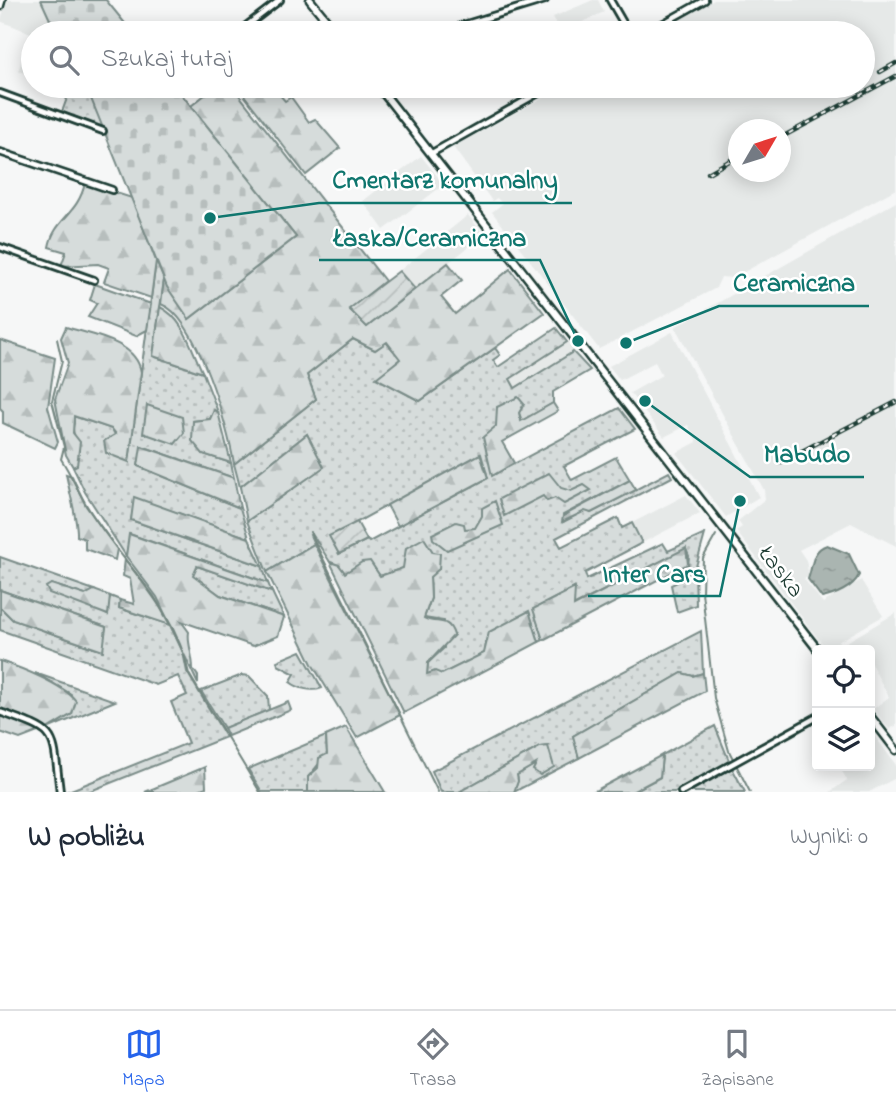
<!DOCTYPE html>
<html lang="pl">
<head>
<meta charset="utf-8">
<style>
  body { margin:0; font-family:"Indie Flower",sans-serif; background:#f6f6f7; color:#1f2937 }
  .controls { position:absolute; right:21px; bottom:21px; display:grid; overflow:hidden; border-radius:7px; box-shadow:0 4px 18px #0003 }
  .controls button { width:63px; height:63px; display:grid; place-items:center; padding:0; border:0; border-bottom:2px solid #e0e1e3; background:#fff; color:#1f2937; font:35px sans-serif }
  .compass { position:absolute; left:728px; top:119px; width:63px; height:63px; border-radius:50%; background:#fff; box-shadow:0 4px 18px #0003; rotate:51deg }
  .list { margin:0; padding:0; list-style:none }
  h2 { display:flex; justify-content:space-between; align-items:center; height:91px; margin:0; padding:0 28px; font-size:30px }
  h2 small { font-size:23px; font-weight:400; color:#747a83 }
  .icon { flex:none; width:38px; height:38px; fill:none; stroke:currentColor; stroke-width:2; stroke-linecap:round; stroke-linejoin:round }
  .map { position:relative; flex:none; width:896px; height:792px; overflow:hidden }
  .search { position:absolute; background:#fff; box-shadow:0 4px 18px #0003; left:21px; right:21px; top:21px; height:77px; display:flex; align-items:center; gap:18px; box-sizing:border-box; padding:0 24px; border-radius:38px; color:#747a83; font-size:26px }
  .sheet { height:217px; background:#fff }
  nav { display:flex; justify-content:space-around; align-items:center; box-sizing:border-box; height:98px; border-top:2px solid #e0e1e3; background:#fff; font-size:19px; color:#747a83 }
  nav a { display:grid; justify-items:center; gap:4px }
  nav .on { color:#2563eb }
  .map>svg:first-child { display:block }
  .built { fill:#e6e9e8; fill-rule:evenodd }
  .grass { fill:url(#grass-dots); stroke:#7a8c88; stroke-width:2; fill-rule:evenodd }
  .forest { fill:url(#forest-firs); stroke:#7a8c88; stroke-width:2 }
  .cemetery { fill:url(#cemetery-stones); stroke:#7a8c88; stroke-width:2 }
  .garden { fill:url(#garden-furrows); stroke:#7a8c88; stroke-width:2 }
  .water { fill:url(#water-ripples); stroke:#72857f; stroke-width:2 }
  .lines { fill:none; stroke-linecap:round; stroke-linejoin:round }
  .stream { stroke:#72857f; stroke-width:2 }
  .minor-casing { stroke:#1f3d34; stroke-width:10 }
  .tertiary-casing { stroke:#1f3d34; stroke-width:10 }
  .secondary-casing { stroke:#1f3d34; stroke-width:11 }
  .minor { stroke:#fff; stroke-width:4.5 }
  .tertiary { stroke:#fff; stroke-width:5 }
  .secondary { stroke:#fff; stroke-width:6 }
  .rail-casing { stroke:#1f3d34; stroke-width:4.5 }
  .rail { stroke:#fff; stroke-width:2; stroke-dasharray:5; stroke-linecap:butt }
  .labels { text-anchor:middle; stroke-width:5; stroke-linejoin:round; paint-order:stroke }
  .street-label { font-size:24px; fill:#1f3d34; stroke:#fff }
  .leader { fill:none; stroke:#0f766e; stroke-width:2.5 }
  .callout-dot { fill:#0f766e; stroke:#fff; stroke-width:2.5 }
  .callout-label { font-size:26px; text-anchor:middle; font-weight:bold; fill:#0f766e; stroke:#fff; stroke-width:5; stroke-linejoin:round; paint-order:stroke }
</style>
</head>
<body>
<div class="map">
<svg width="896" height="792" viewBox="0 0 896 792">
  <defs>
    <pattern id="grass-dots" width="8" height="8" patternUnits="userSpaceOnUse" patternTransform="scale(1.75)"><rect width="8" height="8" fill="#d6dcdb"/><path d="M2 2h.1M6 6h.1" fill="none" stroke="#b7bebd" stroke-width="1.8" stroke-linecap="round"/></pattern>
    <pattern id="forest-firs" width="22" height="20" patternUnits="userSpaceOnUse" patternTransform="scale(1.75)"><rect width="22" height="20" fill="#d6dcdb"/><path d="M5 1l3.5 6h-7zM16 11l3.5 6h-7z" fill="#b7bebd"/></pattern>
    <pattern id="cemetery-stones" width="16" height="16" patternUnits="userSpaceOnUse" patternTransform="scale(1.75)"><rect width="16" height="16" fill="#d6dcdb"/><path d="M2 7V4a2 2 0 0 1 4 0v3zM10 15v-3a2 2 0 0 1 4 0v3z" fill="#b7bebd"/></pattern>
    <pattern id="garden-furrows" width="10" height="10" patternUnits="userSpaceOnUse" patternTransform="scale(1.75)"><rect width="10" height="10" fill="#d6dcdb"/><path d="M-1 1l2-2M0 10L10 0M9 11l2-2" fill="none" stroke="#b7bebd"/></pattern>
    <pattern id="water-ripples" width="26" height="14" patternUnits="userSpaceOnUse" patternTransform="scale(1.75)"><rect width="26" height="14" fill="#aab5b1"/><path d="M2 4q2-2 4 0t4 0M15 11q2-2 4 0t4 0" fill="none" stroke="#8a9491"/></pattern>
  </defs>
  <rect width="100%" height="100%" fill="#f6f7f7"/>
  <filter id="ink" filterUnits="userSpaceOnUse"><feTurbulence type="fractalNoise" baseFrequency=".0143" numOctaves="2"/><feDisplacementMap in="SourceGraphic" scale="14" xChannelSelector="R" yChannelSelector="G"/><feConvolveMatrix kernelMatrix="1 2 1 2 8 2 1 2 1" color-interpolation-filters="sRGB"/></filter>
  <g filter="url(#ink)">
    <g class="built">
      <polygon points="8,0 41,0 56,33 33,33 33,76 18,71 31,33 0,21"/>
      <polygon points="593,0 598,0 604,12 561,32 553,17"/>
      <path d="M 714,0 L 896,0 L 896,189 L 733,278 L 721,277 L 716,288 L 599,349 L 492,212 L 502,204 L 497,198 L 492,201 L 453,147 L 563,87 L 570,93 L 583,86 L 863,86 L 863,33 L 655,33 ZM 738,130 L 780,130 L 780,172 L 738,172 Z"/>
      <polygon points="421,156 442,182 442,186 384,230 363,201"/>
      <polygon points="896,202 896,546 851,523 799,550 806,560 809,576 804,579 823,603 861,580 883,616 826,649 736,531 742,527 738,521 765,499 764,490 675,327"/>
      <polygon points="468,215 484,235 415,289 399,271"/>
      <polygon points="672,332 759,497 726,517 676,453 697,442 688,425 664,437 630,393 662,375 655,362 620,380 609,366"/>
      <polygon points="568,341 575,351 515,389 509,379"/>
      <polygon points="686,495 700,513 642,543 632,523"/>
      <polygon points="896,613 896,726 889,729 873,709 889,697 870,662 870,650 833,650"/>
      <polygon points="874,735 896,765 896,778 869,792 830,792 847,780 839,766 870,766 870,738"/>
    </g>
    <g class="grass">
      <polygon points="70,90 92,98 104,128 62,112"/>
      <path d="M 156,261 L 164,280 L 153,356 L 203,373 L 218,412 L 214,411 L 210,419 L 193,421 L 194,437 L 203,454 L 231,463 L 234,478 L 142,446 L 138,466 L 240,508 L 249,538 L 135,498 L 131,520 L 262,566 L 268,583 L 130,534 L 126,556 L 85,492 L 73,467 C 82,455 79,447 74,434 C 71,426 76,424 73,416 L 112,429 L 129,461 Z"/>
      <path d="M 556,328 L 567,342 L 510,379 L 515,388 L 573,352 L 590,370 L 553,392 L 553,403 L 522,421 L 519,413 L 496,426 L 493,475 L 619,408 L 635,429 L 564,466 L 572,480 L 616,457 L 630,480 L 563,515 L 563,522 L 586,510 L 591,513 L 669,472 L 672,477 L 556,538 L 561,547 L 618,518 L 622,528 L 632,523 L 642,543 L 585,573 L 587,579 L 663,543 L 668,551 L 705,534 L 695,570 L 696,605 L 677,612 L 671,585 L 687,577 L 689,556 L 686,549 L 573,606 L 574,588 L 534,609 L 543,640 L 539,642 L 529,612 L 486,642 L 485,653 L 442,674 L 427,674 L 428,663 L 444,648 L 444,621 L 424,618 L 431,598 L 430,576 L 403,568 L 380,576 L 370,562 L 345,573 L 339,565 L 330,562 L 312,534 L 310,535 L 314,544 L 267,572 L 247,521 L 323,467 L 307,434 L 240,487 L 234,464 L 316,399 L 307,375 L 353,339 L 375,350 L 386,342 L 401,359 L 377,378 L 420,401 L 495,348 L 500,355 L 493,360 L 498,367 ZM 481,454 L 488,478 L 369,542 L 367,540 L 339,554 L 330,537 Z"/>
      <polygon points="0,557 94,590 85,595 51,584 107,615 110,596 120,600 119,608 170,625 183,652 187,672 226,737 88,792 66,792 188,743 171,702 187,695 178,676 156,685 0,630 0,607 13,620 102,651 106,627 0,590"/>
      <polygon points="197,566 272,592 284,617 220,595 192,575"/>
      <polygon points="701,631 703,673 693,676 682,673 573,736 579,758 514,792 518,781 517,775 537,763 548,746 540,747 459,792 441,792 432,771"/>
      <path d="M 301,651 L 322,688 C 312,692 299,689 290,682 L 295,674 L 278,665 L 277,661 Z"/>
      <polygon points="35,673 115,701 47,729 72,714 71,694"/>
      <polygon points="242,675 249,676 268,696 269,710 224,728 201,691"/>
      <polygon points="715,726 730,763 675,792 632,792 660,777 662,755"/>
      <polygon points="326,736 327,754 308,777 308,792 262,792 248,769"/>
      <polygon points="732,768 745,792 688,792"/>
    </g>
    <g class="forest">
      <path d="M 216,86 L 232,86 L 385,281 L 350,309 L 367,327 L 448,263 L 462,280 L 441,297 L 455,314 L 510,269 L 544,313 L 420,401 L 376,378 L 400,359 L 387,342 L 375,350 L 353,339 L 307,375 L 316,399 L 234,464 C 228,427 197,317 161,304 L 164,280 L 189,319 L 296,237 L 191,106 Z"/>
      <polygon points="237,86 290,86 279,94 285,101 291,97 309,122 315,119 340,148 306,175"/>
      <path d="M 85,183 L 132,198 L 156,261 L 151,298 L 104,282 L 109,268 L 98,264 L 61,266 L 66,252 L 49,247 C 54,219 78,215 85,183 Z"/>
      <polygon points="95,284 151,304 147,330 136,336 88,317 97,303 90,300"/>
      <path d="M 160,307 C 184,318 192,351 203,373 L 153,356 Z"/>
      <path d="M 66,327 C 91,335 136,341 141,372 L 129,462 L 106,453 L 104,441 L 116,434 L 112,429 L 74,416 L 73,433 L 80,442 L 77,465 L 73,467 L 66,455 L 55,399 L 68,363 L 61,338 Z"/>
      <polygon points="0,340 55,358 48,407 58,442 55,448 3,423 3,411 0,408"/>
      <polygon points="518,397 524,404 519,413 521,421 553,403 558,411 502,442 514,463 492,476 483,437 496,426 497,407"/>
      <polygon points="147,405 182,417 184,433 175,444 143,433"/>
      <polygon points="214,410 218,412 231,463 203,454 192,441 193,421 210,419"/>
      <polygon points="307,434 324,467 247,521 240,487"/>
      <polygon points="141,446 234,478 240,508 138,466"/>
      <polygon points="480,454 488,478 398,526 387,505"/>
      <polygon points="549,473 561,488 571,491 584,485 591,490 564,504 555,498 547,501 543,496 504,516 499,499"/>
      <path d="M 66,474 L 72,476 L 86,506 L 117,549 L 115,560 L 85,549 L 85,539 L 77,536 C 78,522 69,490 66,474 Z"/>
      <polygon points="630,480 636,490 591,513 585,511 562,522 563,516"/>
      <polygon points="134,497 249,538 262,566 131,520"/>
      <polygon points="495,501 503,525 447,550 433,539 432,534 456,522 464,524 465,529 475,528 482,516 482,508"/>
      <path d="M 129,534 L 268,583 L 272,592 L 197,566 L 193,575 L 220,595 L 284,617 L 278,636 L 253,646 L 181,621 L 189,632 C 187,643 193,655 193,669 L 198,676 L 198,684 L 157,597 L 126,556 Z"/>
      <path d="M 424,538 L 433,552 L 440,553 L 439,569 L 430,577 L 431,598 L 424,618 C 438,625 448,616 454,635 L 428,663 L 427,674 L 435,671 L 442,674 L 484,653 L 489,632 L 529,611 L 539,642 L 404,713 L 330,562 L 339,565 L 345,573 L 362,562 L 370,561 L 380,576 L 403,568 L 406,548 Z"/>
      <polygon points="314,544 400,715 357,738 312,664 267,572"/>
      <polygon points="686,548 688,564 543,640 533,609 575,588 574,606"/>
      <polygon points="125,559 154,596 170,625 119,608 120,600 134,604 130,579 123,576"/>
      <polygon points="51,584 85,595 94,590 110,596 108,615 49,593 46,587"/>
      <polygon points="0,590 106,627 103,651 13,620 0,607"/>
      <path d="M 0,661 C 21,668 63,684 76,701 L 72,714 L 47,729 L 0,710 Z"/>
      <polygon points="682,673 693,676 703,673 705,691 579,758 573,736"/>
      <polygon points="288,702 291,710 228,736 224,728"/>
      <polygon points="0,715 43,730 20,739 0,732"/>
      <polygon points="346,727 385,792 308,792 308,777 318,768 319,758 327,754 326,736"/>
      <polygon points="548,746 554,767 540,775 533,770 536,764 517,775 518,781 514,792 459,792 540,747"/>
      <polygon points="662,755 660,777 632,792 593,792"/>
      <polygon points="205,767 206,787 194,792 145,792"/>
    </g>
    <g class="cemetery">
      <polygon points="41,0 106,0 133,33 56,33"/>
      <polygon points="86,86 175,86 296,237 189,319 167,287"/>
    </g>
    <g class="garden">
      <polygon points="399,271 415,289 367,327 349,309"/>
      <polygon points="357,522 367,540 339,554 329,536"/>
    </g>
    <path class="water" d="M 827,545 L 849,554 L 859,575 C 853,588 835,595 822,598 L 808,579 C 813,566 811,550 827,545 Z"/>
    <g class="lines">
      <g class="stream">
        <path d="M 57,339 L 62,361 L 52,401 L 64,447 L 61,459 C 71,474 77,490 87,506 C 121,564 175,605 189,674 L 260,792"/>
        <polyline points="310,532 438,792"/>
        <polyline points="716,535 703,558 702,592 714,698 729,751 750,792"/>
      </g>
      <defs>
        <g id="minor">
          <polyline points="610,0 629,33"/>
          <polyline points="237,33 280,0"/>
          <polyline points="450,33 460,26 545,0"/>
          <polyline points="646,33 705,0"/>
          <polyline points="0,93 103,131"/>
          <polyline points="384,93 393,86"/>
          <polyline points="0,152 112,190"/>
          <polyline points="432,153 551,86"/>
          <polyline points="0,247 94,280"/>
          <path d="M 0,712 C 60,734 52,729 60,792"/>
          <polyline points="681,792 817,717"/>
        </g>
        <polyline id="tertiary" points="0,7 2,0"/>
        <g id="secondary">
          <polyline points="310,0 337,33"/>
          <polyline points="378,86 818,650"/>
          <polyline points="870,716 896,750"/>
        </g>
      </defs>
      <use href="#minor" class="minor-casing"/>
      <use href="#tertiary" class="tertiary-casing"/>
      <use href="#secondary" class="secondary-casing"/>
      <use href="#minor" class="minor"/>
      <use href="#tertiary" class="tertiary"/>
      <use href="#secondary" class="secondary"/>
      <defs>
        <g id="rail">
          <polyline points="880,72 896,63"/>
          <polyline points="780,138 896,76"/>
          <polyline points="708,173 738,156"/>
          <polyline points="779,463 896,402"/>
        </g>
      </defs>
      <use href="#rail" class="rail-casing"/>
      <use href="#rail" class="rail"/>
    </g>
  </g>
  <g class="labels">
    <g class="street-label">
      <text transform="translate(782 571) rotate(52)" y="8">Łaska</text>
    </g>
  </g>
  <path class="leader" d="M210 218L319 203H572M578 341L540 260H319M626 343L719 306H869M645 401L750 477H864M740 501L720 596H588"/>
  <g class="callout-dot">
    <circle cx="210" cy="218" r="7"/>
    <circle cx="578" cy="341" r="7"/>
    <circle cx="626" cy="343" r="7"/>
    <circle cx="645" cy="401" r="7"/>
    <circle cx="740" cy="501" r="7"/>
  </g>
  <g class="callout-label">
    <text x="445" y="188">Cmentarz komunalny</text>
    <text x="430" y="246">Łaska/Ceramiczna</text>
    <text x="794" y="291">Ceramiczna</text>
    <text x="807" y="462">Mabudo</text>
    <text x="654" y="582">Inter Cars</text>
  </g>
</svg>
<div class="controls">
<button><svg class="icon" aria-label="locate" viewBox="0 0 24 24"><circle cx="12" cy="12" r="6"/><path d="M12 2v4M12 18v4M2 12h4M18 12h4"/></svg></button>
<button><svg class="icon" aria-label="layers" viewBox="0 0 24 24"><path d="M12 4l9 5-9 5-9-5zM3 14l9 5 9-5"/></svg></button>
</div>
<svg class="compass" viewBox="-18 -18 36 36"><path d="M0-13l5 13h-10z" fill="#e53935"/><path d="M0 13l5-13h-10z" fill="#747a83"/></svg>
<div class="search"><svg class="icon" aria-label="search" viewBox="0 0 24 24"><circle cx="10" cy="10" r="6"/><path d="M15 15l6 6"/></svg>Szukaj tutaj</div>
</div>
<section class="sheet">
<h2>W pobliżu<small>Wyniki: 0</small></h2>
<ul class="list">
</ul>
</section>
<nav>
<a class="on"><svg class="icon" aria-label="map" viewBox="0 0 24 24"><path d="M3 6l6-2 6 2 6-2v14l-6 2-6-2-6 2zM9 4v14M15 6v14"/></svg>Mapa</a>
<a><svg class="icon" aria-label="directions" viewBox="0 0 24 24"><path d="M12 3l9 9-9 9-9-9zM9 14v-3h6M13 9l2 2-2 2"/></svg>Trasa</a>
<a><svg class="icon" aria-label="saved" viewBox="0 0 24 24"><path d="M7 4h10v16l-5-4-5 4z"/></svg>Zapisane</a>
</nav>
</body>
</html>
